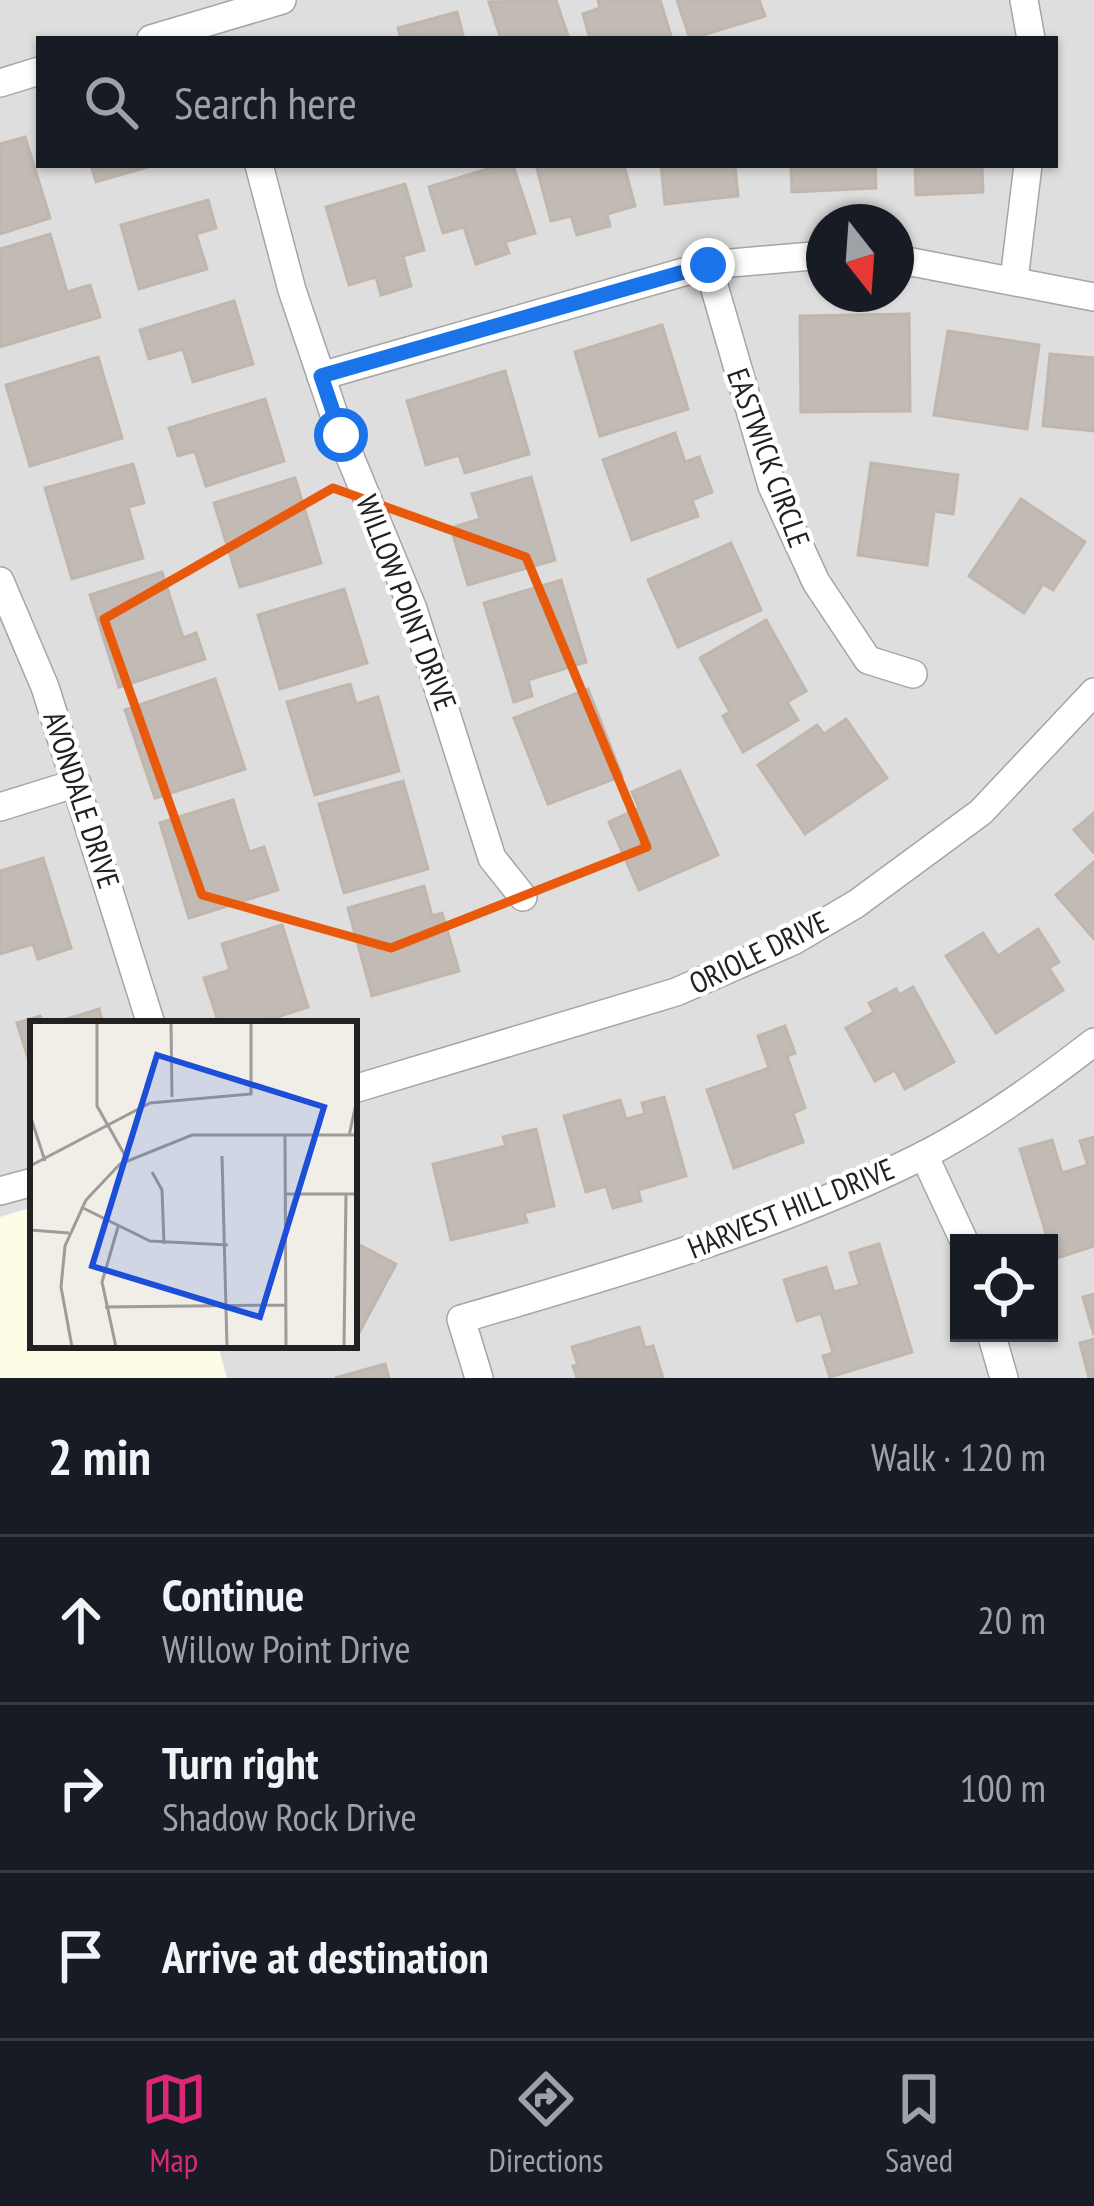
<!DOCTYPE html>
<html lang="en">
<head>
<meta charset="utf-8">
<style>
  body { margin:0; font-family:"PT Sans Narrow",sans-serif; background:#20242c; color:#f1f3f6 }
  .controls { position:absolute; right:36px; bottom:36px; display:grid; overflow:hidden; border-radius:0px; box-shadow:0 3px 9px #0004 }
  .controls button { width:108px; height:108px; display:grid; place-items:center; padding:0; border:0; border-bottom:3px solid #363941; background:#171b24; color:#f1f3f6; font:60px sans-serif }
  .compass { position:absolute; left:806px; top:204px; width:108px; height:108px; border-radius:50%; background:#171b24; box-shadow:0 3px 9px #0004; rotate:163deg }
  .stop { position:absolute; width:36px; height:36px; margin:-27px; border:9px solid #1a73e8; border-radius:50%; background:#fff }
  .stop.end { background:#1a73e8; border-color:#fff; box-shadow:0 3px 12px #0008 }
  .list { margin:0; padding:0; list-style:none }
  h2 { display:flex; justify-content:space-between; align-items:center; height:156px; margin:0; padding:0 48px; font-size:51px }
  h2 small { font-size:39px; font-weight:400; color:#9ea1a6 }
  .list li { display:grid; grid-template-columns:78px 1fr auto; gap:36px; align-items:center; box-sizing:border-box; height:168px; padding:0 48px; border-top:3px solid #363941 }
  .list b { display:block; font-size:45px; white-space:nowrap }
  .list p { margin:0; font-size:39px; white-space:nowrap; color:#9ea1a6 }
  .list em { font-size:39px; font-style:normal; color:#9ea1a6 }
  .icon { flex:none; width:66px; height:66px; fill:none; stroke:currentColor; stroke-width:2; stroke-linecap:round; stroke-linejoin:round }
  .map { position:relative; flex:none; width:1094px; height:1378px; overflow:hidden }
  .search { position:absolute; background:#171b24; box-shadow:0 3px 9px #0004; left:36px; right:36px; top:36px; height:132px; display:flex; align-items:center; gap:30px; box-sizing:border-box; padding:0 42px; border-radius:0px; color:#9ea1a6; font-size:45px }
  .sheet { height:660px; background:#171b24 }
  nav { display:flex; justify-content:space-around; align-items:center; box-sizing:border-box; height:168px; border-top:3px solid #363941; background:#171b24; font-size:33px; color:#9ea1a6 }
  nav a { display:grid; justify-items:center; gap:6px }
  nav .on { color:#db2777 }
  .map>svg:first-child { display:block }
  .residential { fill:#dfdede; fill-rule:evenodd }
  .education { fill:#fcfde4 }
  .building { fill:#c1bab5; stroke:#c1b6ab; stroke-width:3 }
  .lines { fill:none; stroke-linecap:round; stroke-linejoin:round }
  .street-casing { stroke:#a5a5a5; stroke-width:30 }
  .street { stroke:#fff; stroke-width:27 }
  .route { stroke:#1a73e8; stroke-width:15 }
  .marked { fill:none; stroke:#e8590c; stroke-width:9; stroke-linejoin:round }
  .labels { text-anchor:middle; stroke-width:9; stroke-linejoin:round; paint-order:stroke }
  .street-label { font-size:30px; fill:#212121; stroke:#fff }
  .inset-road { fill:none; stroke:#9e9c98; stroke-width:3 }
  .view { fill:#1d4ed8; fill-opacity:0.15; stroke:#1d4ed8; stroke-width:6 }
  .inset-edge { fill:none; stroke:#212121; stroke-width:6 }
</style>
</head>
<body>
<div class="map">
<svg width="1094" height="1378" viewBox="0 0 1094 1378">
  <rect width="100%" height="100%" fill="#f1eee8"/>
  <path class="residential" d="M 0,0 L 1094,0 L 1094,1378 L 0,1378 ZM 39,39 L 1055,39 L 1055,165 L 39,165 ZM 824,222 L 896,222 L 896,294 L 824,294 ZM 33,1024 L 354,1024 L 354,1345 L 33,1345 ZM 959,1243 L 1049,1243 L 1049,1333 L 959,1333 Z"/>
  <polygon class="education" points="33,1207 33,1345 218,1345 227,1378 0,1378 0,1217"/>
  <g class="building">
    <polygon points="556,0 569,39 501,39 489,2"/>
    <polygon points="598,0 660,0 672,39 590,39 583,14 600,8"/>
    <polygon points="677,0 759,0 765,16 690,39"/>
    <polygon points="457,12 464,39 401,39 398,28"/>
    <polygon points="25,137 50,218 0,234 0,144"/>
    <polygon points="91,165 154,165 96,182"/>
    <polygon points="500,165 513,165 535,233 505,242 509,253 476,264 464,227 443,233 429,187"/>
    <polygon points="536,165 624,165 635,206 607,214 610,226 577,235 571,216 551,221"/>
    <polygon points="661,165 743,165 735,166 738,196 665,204"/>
    <polygon points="791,165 875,165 876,188 792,192"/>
    <polygon points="915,165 982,165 983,192 916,195"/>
    <polygon points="405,184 424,250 403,256 411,286 381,295 376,277 349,285 326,207"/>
    <polygon points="208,200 216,228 196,234 207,269 139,289 121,225"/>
    <polygon points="50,234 67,292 90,285 100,317 0,347 0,249"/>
    <polygon points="234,301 253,364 193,382 183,349 149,359 140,330"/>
    <polygon points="909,314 910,411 801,412 800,316"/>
    <polygon points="662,325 688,409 600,436 575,352"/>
    <polygon points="948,331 1039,345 1027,429 934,415"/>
    <polygon points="1050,354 1094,358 1094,431 1043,426"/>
    <polygon points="98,357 122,438 30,466 6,385"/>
    <polygon points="505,371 529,454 465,473 459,455 426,465 407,401"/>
    <polygon points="265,399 284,461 206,486 195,451 178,456 169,428"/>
    <polygon points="675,433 685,462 699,457 712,492 692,500 698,516 632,540 603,460"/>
    <polygon points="871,463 958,475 953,514 934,511 927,565 858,555"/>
    <polygon points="133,464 144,503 128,507 143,558 72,579 45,488"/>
    <polygon points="531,477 555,560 468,585 451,528 480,519 472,494"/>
    <polygon points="295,478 321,563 240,587 214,503"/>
    <polygon points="1021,499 1085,542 1053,590 1043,584 1024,613 969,576"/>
    <polygon points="731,543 761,610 678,647 648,580"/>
    <polygon points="162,572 183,638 196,633 205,659 119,687 90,595"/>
    <polygon points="561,580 586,662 528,680 532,696 514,702 484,603"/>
    <polygon points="344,589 367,663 280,689 258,615"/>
    <polygon points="766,620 806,691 787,702 798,720 743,752 723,716 730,712 700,658"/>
    <polygon points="215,679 245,769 155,798 125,710"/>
    <polygon points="350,684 356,704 378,697 399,771 315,795 287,702"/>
    <polygon points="588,689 622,776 548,804 514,718"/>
    <polygon points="846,719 887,778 805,834 758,765 817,725 824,734"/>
    <polygon points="680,771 718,855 639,890 609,822 639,808 632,792"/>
    <polygon points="403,781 428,869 344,893 319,804"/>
    <polygon points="233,800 249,852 264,847 278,890 189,918 160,823"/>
    <polygon points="1094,813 1094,853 1074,830"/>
    <polygon points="43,858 71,948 38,959 33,944 0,954 0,871"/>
    <polygon points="1094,862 1094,939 1056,895"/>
    <polygon points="424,886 432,916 442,913 459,971 372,996 348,908"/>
    <polygon points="282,925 308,1007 255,1024 219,1024 204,978 230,970 222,944"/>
    <polygon points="1038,929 1059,962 1049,968 1063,990 996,1033 946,956 983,933 998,956"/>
    <polygon points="913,987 954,1062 905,1089 895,1070 875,1081 846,1028 874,1012 869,1003 896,989 899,995"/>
    <polygon points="99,1009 103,1024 51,1024"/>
    <polygon points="40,1016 43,1024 33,1024 33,1074 17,1023"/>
    <polygon points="785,1026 795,1053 787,1056 805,1108 793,1113 803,1142 734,1168 707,1090 769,1068 758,1036"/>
    <polygon points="664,1097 686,1176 638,1190 641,1201 613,1208 606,1186 586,1192 564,1116 620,1100 626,1119 645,1114 642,1103"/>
    <polygon points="536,1129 554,1206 524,1213 527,1222 451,1240 433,1164 506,1146 503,1137"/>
    <polygon points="1094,1137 1094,1246 1054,1259 1020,1149 1052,1140 1062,1173 1088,1165 1080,1141"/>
    <polygon points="354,1242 396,1264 354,1342"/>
    <polygon points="879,1244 912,1352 830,1377 823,1356 833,1353 821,1313 797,1321 784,1280 826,1267 834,1292 860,1285 850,1253"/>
    <polygon points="1094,1294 1094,1335 1083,1297"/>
    <polygon points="639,1327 645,1348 653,1346 663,1378 577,1378 573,1366 578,1365 572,1347"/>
    <polygon points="1094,1339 1094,1378 1089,1378 1080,1343"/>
    <polygon points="385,1364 389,1378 335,1378"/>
  </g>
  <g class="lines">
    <defs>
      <g id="street">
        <polyline points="1024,0 1031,39"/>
        <polyline points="151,39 282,0"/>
        <polyline points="0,83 39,71"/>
        <polyline points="259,165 292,290 341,435 413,609 492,858 523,897"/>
        <polyline points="896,259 1094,297"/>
        <polyline points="708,265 772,486 816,582 868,660 913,674"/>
        <polyline points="1014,280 1028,165"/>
        <polyline points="321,376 708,265 824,255"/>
        <polyline points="0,581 45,687 151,1024"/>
        <polyline points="0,807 77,783"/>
        <polyline points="354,1089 676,992 793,941 856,904 981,812 1094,692"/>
        <polyline points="924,1155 965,1243"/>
        <polyline points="0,1191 33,1182"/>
        <polyline points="991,1333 1004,1378"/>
        <path d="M 479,1378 L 461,1319 C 616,1274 774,1229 918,1158 C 980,1127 1040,1084 1094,1042"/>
      </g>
    </defs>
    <use href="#street" class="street-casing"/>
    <use href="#street" class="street"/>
  </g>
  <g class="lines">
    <polyline class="route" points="341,435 321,376 708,265"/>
  </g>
  <path class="marked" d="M 333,488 L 526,557 L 647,847 L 391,948 L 202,895 L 104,619 Z"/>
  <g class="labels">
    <g class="street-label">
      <text transform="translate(768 458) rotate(70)" y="10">EASTWICK CIRCLE</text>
      <text transform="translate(406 603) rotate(69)" y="10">WILLOW POINT DRIVE</text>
      <text transform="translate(81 800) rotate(72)" y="10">AVONDALE DRIVE</text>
      <text transform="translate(759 953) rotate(-26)" y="10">ORIOLE DRIVE</text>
      <text transform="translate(791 1209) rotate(-22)" y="10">HARVEST HILL DRIVE</text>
    </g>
  </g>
  <g transform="translate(30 1021)">
    <rect width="327" height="327" fill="#f1eee8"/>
    <path class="inset-road" d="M 67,1 L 67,85 L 97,138M 141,1 L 142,76M 0,94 L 15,140M 255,114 L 256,326M 319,115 L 327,78M 192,135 L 197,326M 0,145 L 120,82 L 221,73 L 221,1M 122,151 L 132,169 L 134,223M 255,173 L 327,173M 51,186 L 120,220 L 198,224M 0,209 L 39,212M 75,286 L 256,284M 42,326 L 31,266 L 35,225 L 56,179 L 90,143 L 162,114 L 327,114M 86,326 L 72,261 L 88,206M 314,326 L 316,173"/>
    <path class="view" d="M 127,34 L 294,86 L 230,296 L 62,245 Z"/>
    <rect width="327" height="327" class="inset-edge"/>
  </g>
</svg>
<div class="controls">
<button><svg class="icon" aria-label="locate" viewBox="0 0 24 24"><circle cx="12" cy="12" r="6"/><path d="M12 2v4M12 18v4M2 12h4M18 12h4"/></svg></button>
</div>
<svg class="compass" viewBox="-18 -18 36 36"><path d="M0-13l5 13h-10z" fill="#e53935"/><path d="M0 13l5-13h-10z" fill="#9ea1a6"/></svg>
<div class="stop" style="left:341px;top:435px"></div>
<div class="stop end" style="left:708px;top:265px"></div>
<div class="search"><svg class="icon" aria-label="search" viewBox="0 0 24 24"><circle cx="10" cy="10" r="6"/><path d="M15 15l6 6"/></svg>Search here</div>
</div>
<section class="sheet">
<h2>2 min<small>Walk · 120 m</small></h2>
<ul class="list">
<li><svg class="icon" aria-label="ahead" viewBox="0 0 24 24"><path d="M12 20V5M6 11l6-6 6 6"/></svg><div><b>Continue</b><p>Willow Point Drive</p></div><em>20 m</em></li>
<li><svg class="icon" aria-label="right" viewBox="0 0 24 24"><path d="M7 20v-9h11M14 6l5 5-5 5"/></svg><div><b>Turn right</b><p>Shadow Rock Drive</p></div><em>100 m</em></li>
<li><svg class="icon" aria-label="arrive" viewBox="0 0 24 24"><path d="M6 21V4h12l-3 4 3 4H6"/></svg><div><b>Arrive at destination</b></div></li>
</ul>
</section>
<nav>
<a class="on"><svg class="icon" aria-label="map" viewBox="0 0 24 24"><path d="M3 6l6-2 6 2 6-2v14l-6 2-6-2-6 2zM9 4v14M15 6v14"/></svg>Map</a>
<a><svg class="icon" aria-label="directions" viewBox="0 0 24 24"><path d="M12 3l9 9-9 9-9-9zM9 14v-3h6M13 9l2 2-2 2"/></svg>Directions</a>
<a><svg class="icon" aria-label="saved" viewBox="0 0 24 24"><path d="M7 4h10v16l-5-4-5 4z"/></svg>Saved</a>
</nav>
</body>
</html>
